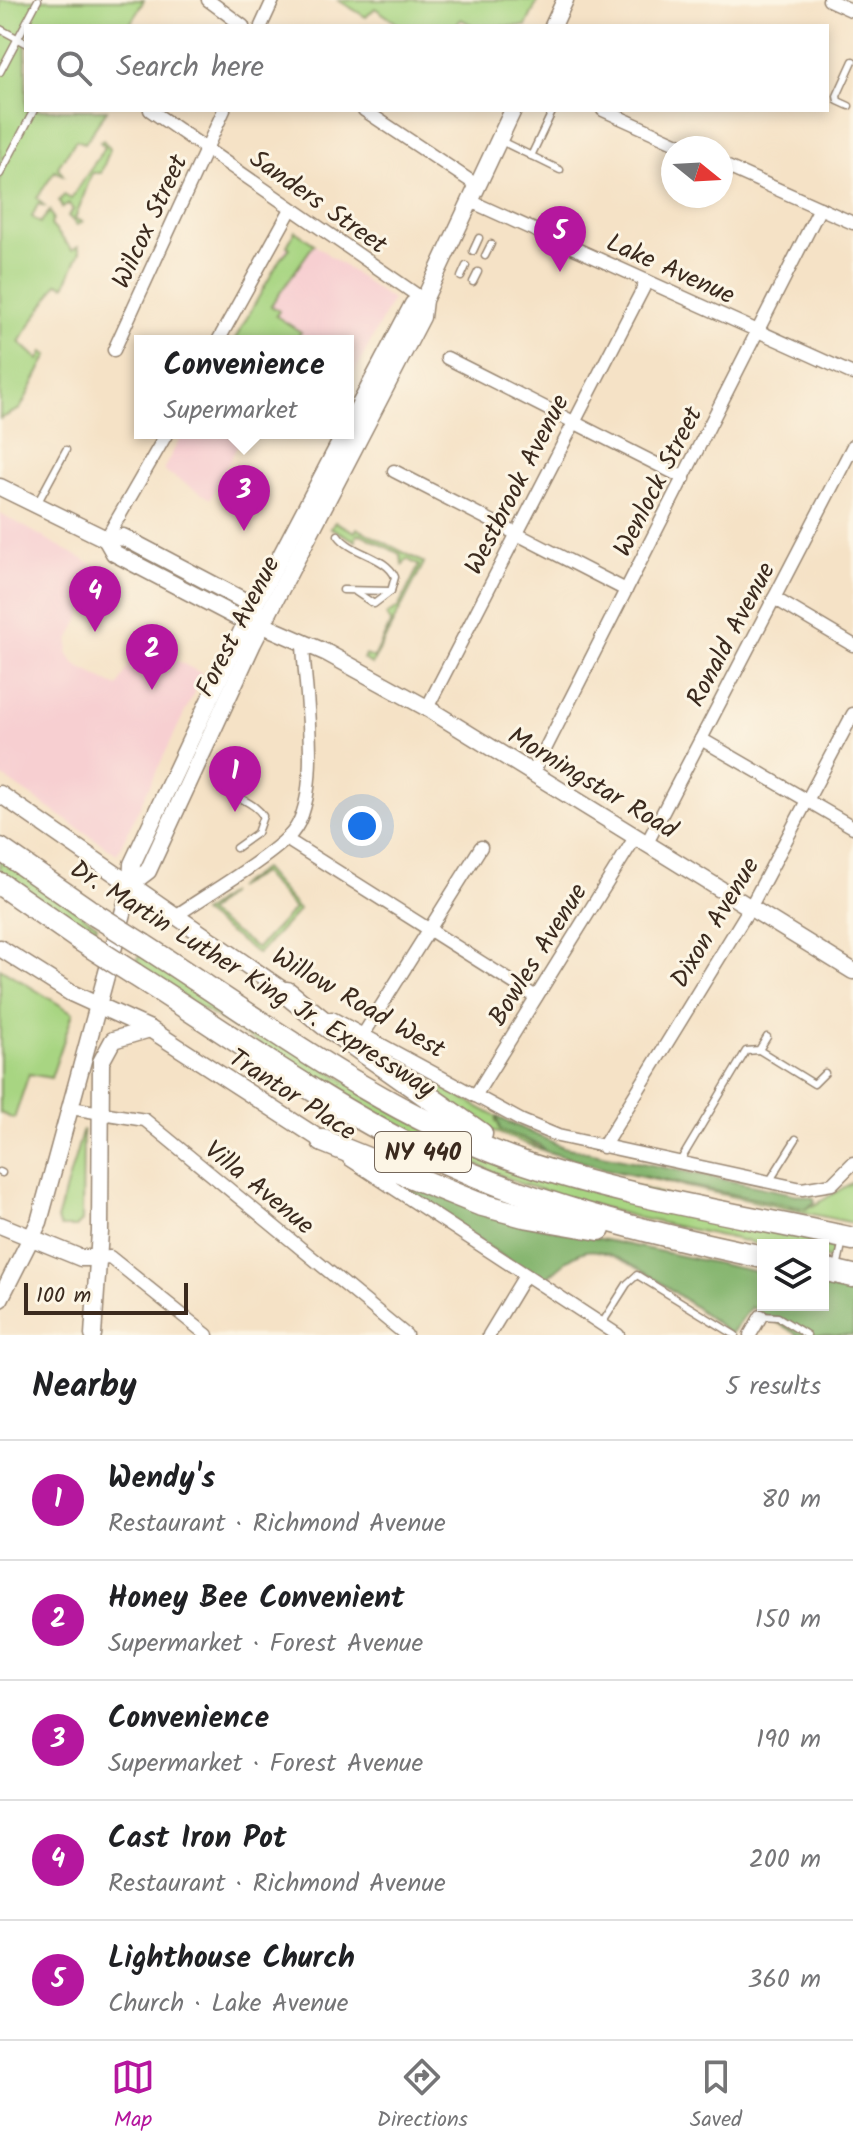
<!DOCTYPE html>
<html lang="en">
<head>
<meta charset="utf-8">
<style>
  body { margin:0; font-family:Kalam,sans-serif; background:#f6f6f6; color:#202124 }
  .controls { position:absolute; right:24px; bottom:24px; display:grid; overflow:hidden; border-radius:0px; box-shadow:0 4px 12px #0003 }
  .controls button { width:72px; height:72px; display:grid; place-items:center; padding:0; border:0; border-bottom:2px solid #e0e0e0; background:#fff; color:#202124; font:40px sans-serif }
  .compass { position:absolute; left:661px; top:136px; width:72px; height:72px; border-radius:50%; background:#fff; box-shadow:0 4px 12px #0003; rotate:108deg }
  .scale { position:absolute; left:24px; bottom:20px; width:164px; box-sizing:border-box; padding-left:8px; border:4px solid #3b2a1e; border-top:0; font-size:22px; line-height:28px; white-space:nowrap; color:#3b2a1e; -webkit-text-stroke:6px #fcf5e5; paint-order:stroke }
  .you { position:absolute; left:362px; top:826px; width:28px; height:28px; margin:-20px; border:6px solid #fff; border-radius:50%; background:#1a73e8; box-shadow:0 0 0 12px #1a73e833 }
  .badge { display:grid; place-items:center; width:52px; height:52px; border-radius:50%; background:#b5179e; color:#fff; font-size:26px; font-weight:700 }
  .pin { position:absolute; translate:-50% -66px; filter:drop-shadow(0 2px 4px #0008) }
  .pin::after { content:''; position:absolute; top:42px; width:28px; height:24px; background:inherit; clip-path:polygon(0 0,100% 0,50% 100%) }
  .popup { position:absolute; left:134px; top:335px; width:220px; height:104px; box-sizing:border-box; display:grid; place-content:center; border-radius:0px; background:#fff; filter:drop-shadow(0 2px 6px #0005); font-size:26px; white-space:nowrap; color:#757577 }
  .popup b { font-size:30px; color:#202124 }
  .popup::after { content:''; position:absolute; left:50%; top:100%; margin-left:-16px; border:16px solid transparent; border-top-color:#fff }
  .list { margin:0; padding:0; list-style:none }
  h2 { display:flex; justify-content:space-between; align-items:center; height:104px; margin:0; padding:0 32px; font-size:34px }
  h2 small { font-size:26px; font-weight:400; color:#757577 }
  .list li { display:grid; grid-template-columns:52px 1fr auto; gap:24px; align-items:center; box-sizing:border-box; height:120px; padding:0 32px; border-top:2px solid #e0e0e0 }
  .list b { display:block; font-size:30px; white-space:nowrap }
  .list p { margin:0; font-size:26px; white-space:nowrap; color:#757577 }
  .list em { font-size:26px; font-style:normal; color:#757577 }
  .icon { flex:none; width:44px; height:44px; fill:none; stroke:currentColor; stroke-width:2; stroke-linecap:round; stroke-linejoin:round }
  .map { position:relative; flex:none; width:853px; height:1335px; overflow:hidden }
  .search { position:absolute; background:#fff; box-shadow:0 4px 12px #0003; left:24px; right:24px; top:24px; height:88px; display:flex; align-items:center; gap:20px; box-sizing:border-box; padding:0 28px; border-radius:0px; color:#757577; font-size:30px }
  .sheet { height:704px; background:#fff }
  nav { display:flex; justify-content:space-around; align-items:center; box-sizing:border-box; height:112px; border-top:2px solid #e0e0e0; background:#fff; font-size:22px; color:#757577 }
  nav a { display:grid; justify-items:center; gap:4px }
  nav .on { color:#b5179e }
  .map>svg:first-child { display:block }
  .built { fill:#f7cfd1 }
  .green { fill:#a8d582; stroke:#728050; stroke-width:2 }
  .forest { fill:#86b670; stroke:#607047; stroke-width:2 }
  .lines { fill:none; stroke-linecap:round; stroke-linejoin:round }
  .lane-casing { stroke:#988672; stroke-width:9 }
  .street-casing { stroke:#988672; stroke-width:15 }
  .secondary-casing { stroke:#988672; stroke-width:19 }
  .highway-casing { stroke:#988672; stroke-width:25 }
  .lane { stroke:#fff; stroke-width:6 }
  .street { stroke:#fff; stroke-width:12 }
  .secondary { stroke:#fff; stroke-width:16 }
  .highway { stroke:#fff; stroke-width:22 }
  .highway-bridge-casing { stroke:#988672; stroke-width:25; stroke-linecap:butt }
  .highway-bridge { stroke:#fff; stroke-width:22 }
  .labels { text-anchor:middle; stroke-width:6; stroke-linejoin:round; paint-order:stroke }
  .shield { fill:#fcf5e5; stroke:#75675a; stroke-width:2 }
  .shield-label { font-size:24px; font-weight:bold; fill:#3b2a1e }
  .street-label { font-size:26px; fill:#3b2a1e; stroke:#fcf5e5 }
</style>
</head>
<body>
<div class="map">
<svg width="853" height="1335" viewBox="0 0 853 1335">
  <rect width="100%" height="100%" fill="#fcf5e5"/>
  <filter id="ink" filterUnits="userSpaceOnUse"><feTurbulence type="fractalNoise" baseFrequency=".0125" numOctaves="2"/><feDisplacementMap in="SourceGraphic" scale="16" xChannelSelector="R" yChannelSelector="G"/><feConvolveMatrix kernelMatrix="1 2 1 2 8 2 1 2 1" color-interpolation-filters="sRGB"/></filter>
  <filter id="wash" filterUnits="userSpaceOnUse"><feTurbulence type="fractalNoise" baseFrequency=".006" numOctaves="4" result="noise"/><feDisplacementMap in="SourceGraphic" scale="32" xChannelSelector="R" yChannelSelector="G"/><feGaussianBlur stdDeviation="1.8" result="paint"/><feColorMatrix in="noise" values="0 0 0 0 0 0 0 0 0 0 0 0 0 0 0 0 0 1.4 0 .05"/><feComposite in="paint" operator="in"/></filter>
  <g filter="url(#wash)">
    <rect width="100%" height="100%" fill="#f5e2c6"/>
    <g class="built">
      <polygon points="295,231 392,300 348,386 348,341 234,341"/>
      <polygon points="183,433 244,433 210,499 163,470"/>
      <polygon points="0,513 104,571 69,640 68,655 77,666 118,687 140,642 203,674 117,854 0,775"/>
    </g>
    <g class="green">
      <polygon points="0,0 144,0 129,26 26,26 26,110 107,110 85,143 76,140 58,167 63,175 55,171 37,198 44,206 38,204 32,217 40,223 50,211 53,218 51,225 72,250 78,246 80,252 65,286 58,283 19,342 39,360 43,352 48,355 20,409 0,419"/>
      <polygon points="338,0 538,0 526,26 474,26 461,19 456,26 401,26 375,8 366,17"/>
      <polygon points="103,140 110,149 101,173 92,173 75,219 82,222 77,225 68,216 73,210 69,204 62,208 59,201 64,195 71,199 105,147 100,142"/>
      <polygon points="295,231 314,244 271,306 279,311 276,316 301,332 298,337 304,341 234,341 280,259 290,248 287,246"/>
      <polygon points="335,522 355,532 357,528 424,563 372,664 363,659 365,655 374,658 391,622 386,615 398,608 419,566 407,559 403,565 400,554 361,534 356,536 356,541 331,528"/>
      <polygon points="0,857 97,925 93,939 0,875"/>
      <polygon points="263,869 299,910 258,954 202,913 229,893 207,913 257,948 294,909 262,873 235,888"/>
      <polygon points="140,952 402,1116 831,1245 833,1253 828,1259 823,1258 823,1245 763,1245 639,1218 518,1183 391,1126 135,967"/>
      <polygon points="0,968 73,1013 51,1078 29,1074 14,1119 0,1113"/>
      <polygon points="385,1056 497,1117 496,1122 545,1151 488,1129"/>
      <polygon points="83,1129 82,1221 76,1227 61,1227 57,1220"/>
      <polygon points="605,1169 813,1206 853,1182 853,1223"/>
    </g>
    <g class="forest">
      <polygon points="497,1117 563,1147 814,1198 815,1202 806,1209 605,1169 545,1151 538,1144 500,1130"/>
      <path d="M 394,1182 L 519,1222 L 763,1273 L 763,1305 L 823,1305 L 823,1287 L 853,1294 L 853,1335 L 798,1335 L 751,1307 L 731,1334 C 703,1314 619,1244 586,1251 C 568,1256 555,1272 541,1283 Z"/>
    </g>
  </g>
  <g filter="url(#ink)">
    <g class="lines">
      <defs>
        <g id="lane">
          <polyline points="0,29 26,43"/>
          <polyline points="0,72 38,0"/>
          <polyline points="849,106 838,101 837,96 853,61"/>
          <polyline points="499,140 560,170"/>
          <polyline points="531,156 553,110"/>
          <polyline points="0,174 34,110"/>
          <polyline points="473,251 479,238"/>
          <polyline points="485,256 491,244"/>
          <polyline points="461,277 466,266"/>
          <polyline points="473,282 478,272"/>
          <polyline points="38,502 66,450"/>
          <path d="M 338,535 C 351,554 386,556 395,577 L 391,591 L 343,590"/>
          <polyline points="356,592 374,604 391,591"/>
          <path d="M 226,787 C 236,799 255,802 263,816 L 257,833 L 236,848"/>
          <polyline points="759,1050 814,1084 825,1073"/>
          <polyline points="679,1163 746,1051 759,1050 767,1037"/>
          <polyline points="0,1172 2,1173"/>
          <polyline points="769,1182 796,1139"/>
          <polyline points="837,1268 843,1240"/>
          <polyline points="761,1316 778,1317 807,1335"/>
          <polyline points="601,1325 627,1284 637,1275 735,1335"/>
        </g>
        <g id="street">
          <polyline points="208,0 243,26"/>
          <polyline points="829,0 853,11"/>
          <polyline points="261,26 273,0"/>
          <polyline points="150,110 424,300"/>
          <polyline points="364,110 478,186"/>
          <polyline points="603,110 687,148"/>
          <polyline points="721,164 853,223"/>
          <polyline points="470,201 853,374"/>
          <polyline points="218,341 291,209"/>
          <polyline points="114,350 224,110"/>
          <polyline points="447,358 684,478"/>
          <polyline points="394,471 626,590"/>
          <polyline points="106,539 167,433"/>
          <polyline points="774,598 853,645"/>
          <polyline points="427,708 647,281"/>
          <polyline points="701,739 853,827"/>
          <polyline points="533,773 820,208"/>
          <polyline points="286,839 536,997"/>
          <polyline points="647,843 853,446"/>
          <path d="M 177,915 C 206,895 271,857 292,833 C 323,797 305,691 303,645"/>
          <polyline points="332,1018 522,1121 558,1136 802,1189 832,1184 853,1163"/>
          <polyline points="363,1035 481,847"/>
          <polyline points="475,1096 636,836"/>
          <polyline points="71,1108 145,1120 406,1335"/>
          <polyline points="603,1147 751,906 853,714"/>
          <polyline points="349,1159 618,1335"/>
          <polyline points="98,1258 110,1257 207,1335"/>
          <polyline points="489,1335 524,1277"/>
          <polyline points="750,1335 761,1316"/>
        </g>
        <g id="secondary">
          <polyline points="553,26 565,0"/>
          <polyline points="348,427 413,304 424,300"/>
          <polyline points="0,487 106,539 123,537 254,606 259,616"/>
          <polyline points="106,539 114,553 246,622 263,625 327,653 427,708 853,971"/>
          <polyline points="0,794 287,993"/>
          <polyline points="131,884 148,871 253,643 422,317 424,300 513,110"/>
          <polyline points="0,948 71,993 150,1029 323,1141"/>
          <polyline points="0,1225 81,1258 98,1258"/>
          <polyline points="0,1299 39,1222 131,884 132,864 246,622 345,433"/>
          <polyline points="93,1335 100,1232 101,1062 113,1040 150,1029"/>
        </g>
        <g id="highway">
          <polyline points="0,849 97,916"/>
          <polyline points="0,884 79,939"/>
          <path d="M 143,945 C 260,1020 378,1110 510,1158 C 620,1197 739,1214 853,1239"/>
          <path d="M 134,974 C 229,1034 322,1102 423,1152 C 529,1204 648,1233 763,1257"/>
          <polyline points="287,993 325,1024 481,1134"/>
          <polyline points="323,1141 479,1204 524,1216 599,1229"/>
          <polyline points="823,1269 853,1276"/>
        </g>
      </defs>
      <use href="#lane" class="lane-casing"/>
      <use href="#street" class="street-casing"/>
      <use href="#secondary" class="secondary-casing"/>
      <use href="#highway" class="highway-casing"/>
      <use href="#lane" class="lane"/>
      <use href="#street" class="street"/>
      <use href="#secondary" class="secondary"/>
      <use href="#highway" class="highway"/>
      <defs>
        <g id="highway-bridge">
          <polyline points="97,916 143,945"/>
          <polyline points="79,939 134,974"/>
        </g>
      </defs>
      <use href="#highway-bridge" class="highway-bridge-casing"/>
      <use href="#highway-bridge" class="highway-bridge"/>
    </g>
  </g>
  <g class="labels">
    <rect class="shield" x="375" y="1132" width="96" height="40" rx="6"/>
    <g class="shield-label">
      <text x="423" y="1160">NY 440</text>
    </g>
    <g class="street-label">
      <text transform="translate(319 201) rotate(35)" y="9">Sanders Street</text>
      <text transform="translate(149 221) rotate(-65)" y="9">Wilcox Street</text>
      <text transform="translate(671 268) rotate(24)" y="9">Lake Avenue</text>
      <text transform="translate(657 481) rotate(-63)" y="9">Wenlock Street</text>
      <text transform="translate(516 484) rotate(-63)" y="9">Westbrook Avenue</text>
      <text transform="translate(237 626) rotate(-63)" y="9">Forest Avenue</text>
      <text transform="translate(730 634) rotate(-62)" y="9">Ronald Avenue</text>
      <text transform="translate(593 782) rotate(31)" y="9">Morningstar Road</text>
      <text transform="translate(714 922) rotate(-59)" y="9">Dixon Avenue</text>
      <text transform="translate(537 954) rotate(-58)" y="9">Bowles Avenue</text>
      <text transform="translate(253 978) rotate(32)" y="9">Dr. Martin Luther King Jr. Expressway</text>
      <text transform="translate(359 1002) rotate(30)" y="9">Willow Road West</text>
      <text transform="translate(293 1094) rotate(33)" y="9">Trantor Place</text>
      <text transform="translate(260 1187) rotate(39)" y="9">Villa Avenue</text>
    </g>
  </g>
</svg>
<div class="controls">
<button><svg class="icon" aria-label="layers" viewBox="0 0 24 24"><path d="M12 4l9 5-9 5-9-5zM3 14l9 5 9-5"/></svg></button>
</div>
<svg class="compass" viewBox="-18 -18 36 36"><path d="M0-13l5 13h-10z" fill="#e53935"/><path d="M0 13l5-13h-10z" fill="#757577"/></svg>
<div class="scale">100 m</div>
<div class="you"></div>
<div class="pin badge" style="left:235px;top:812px">1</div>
<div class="pin badge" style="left:152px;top:690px">2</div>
<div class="pin badge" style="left:244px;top:531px">3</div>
<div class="popup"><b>Convenience</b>Supermarket</div>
<div class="pin badge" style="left:95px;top:632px">4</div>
<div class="pin badge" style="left:560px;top:272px">5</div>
<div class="search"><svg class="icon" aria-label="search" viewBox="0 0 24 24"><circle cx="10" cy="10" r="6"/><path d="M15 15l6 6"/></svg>Search here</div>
</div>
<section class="sheet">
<h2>Nearby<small>5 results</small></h2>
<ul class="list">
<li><span class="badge">1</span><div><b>Wendy's</b><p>Restaurant · Richmond Avenue</p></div><em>80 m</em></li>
<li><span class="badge">2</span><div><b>Honey Bee Convenient</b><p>Supermarket · Forest Avenue</p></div><em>150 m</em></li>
<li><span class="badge">3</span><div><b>Convenience</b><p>Supermarket · Forest Avenue</p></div><em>190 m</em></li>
<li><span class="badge">4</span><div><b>Cast Iron Pot</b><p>Restaurant · Richmond Avenue</p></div><em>200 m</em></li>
<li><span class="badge">5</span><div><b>Lighthouse Church</b><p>Church · Lake Avenue</p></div><em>360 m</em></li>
</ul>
</section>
<nav>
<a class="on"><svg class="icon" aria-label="map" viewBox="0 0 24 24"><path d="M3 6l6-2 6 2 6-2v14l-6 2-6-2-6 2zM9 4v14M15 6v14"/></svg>Map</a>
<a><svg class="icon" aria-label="directions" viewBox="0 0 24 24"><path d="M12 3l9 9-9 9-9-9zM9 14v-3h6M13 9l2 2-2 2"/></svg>Directions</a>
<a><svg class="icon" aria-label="saved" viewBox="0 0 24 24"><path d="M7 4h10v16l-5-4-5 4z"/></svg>Saved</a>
</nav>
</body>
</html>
